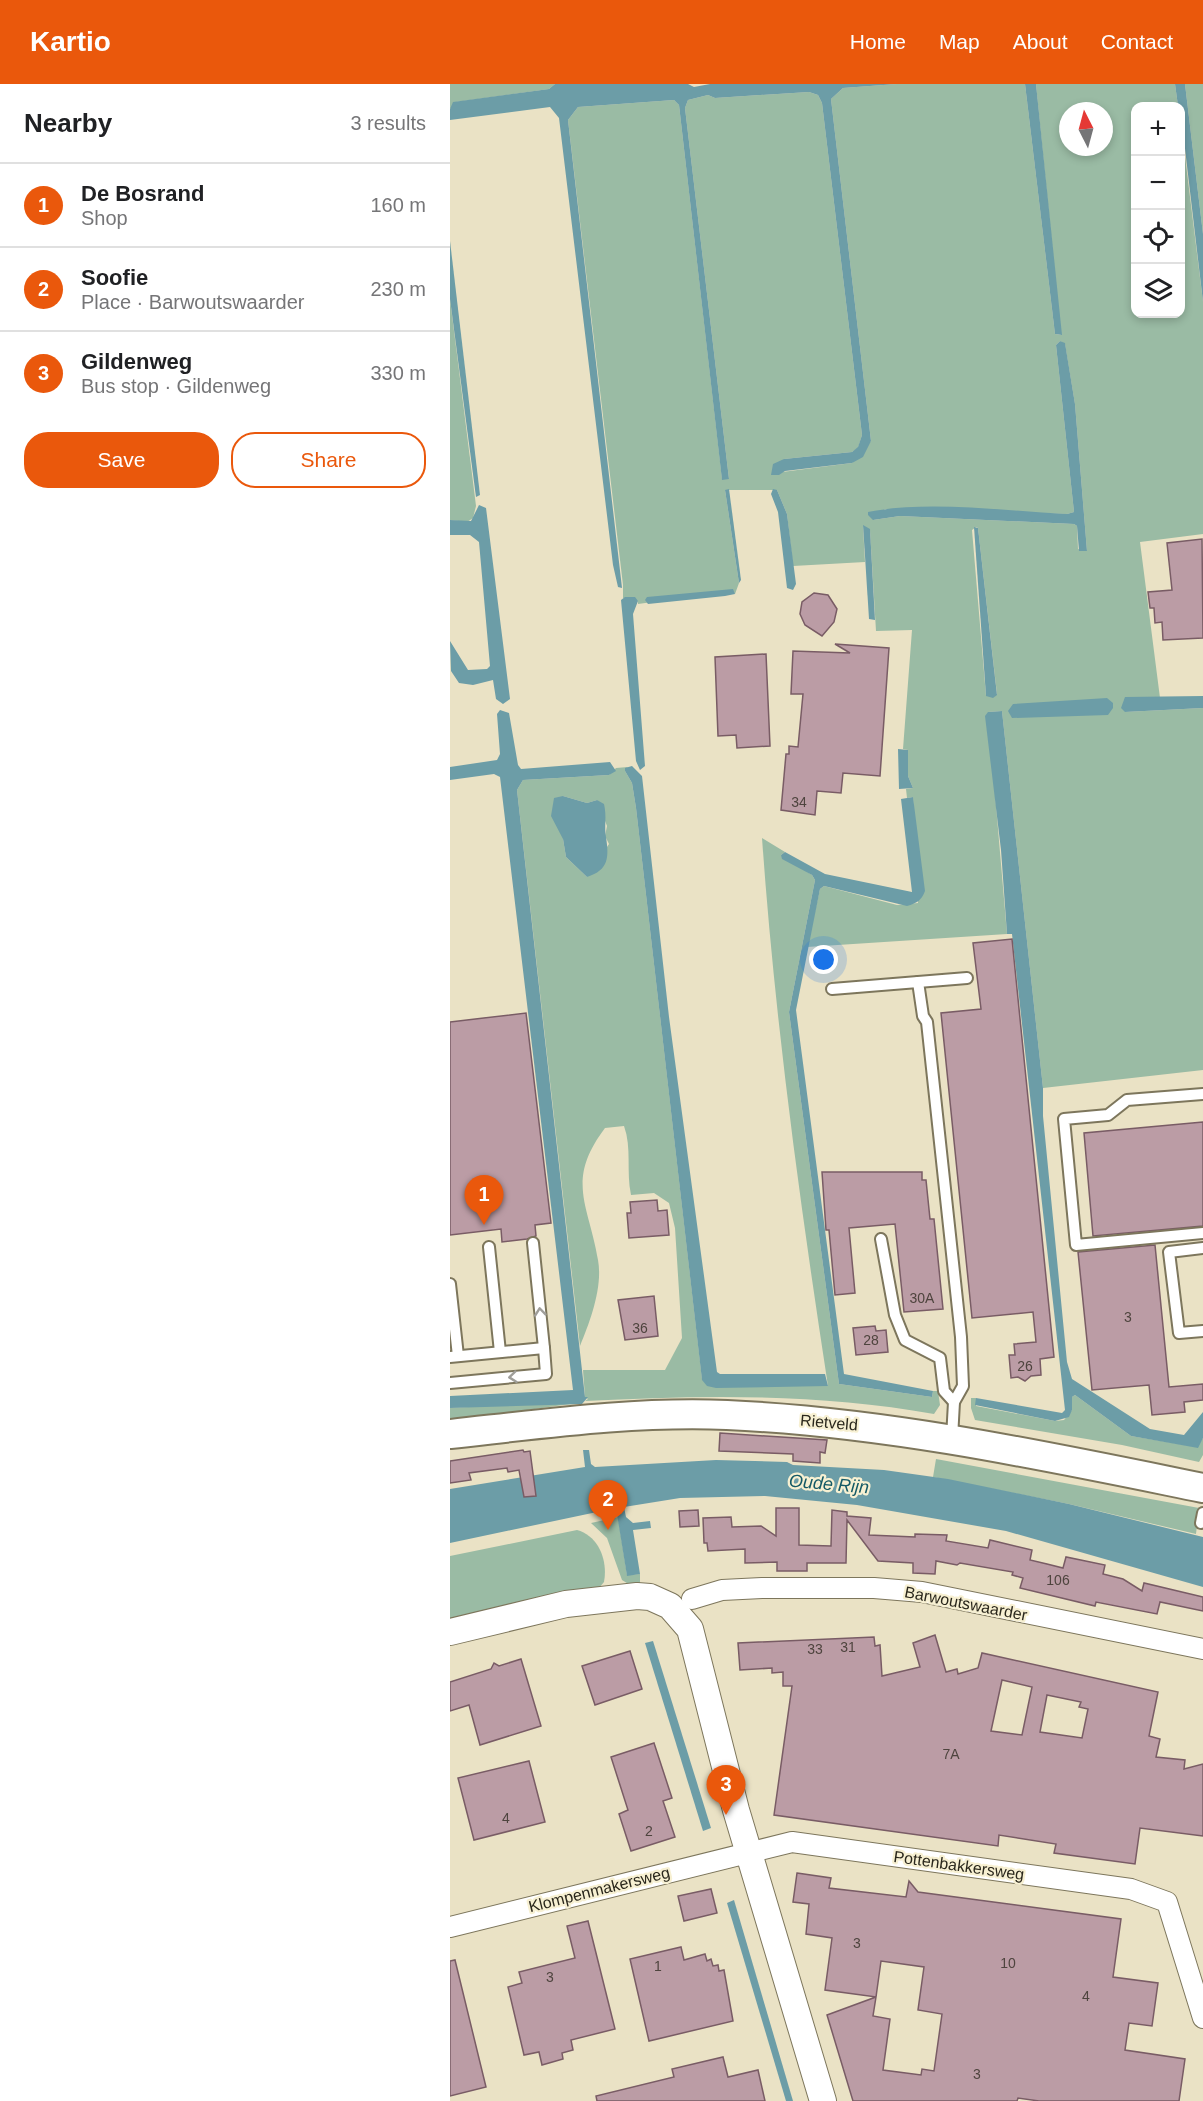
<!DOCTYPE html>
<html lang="en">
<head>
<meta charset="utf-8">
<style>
  body { margin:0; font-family:Arial,sans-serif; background:#f6f6f6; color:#202124 }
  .controls { position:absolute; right:18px; top:18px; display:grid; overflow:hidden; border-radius:12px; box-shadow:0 3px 9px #0003 }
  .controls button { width:54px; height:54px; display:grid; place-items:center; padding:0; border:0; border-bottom:2px solid #e0e0e0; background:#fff; color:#202124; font:30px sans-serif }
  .compass { position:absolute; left:609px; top:18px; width:54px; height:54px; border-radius:50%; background:#fff; box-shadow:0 3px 9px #0003; rotate:354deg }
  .you { position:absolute; left:374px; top:876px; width:21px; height:21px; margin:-15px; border:4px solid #fff; border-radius:50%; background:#1a73e8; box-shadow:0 0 0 9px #1a73e833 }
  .badge { display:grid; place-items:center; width:39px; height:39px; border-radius:50%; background:#ea580c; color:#fff; font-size:20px; font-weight:700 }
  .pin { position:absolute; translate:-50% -50px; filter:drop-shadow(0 2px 3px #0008) }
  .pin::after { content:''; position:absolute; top:32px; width:21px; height:18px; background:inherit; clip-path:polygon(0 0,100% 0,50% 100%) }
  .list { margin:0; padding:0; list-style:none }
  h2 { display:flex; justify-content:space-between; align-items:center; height:78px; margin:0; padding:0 24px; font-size:26px }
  h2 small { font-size:20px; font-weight:400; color:#757577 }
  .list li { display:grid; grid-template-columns:39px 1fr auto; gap:18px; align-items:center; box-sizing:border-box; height:84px; padding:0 24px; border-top:2px solid #e0e0e0 }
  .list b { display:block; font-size:22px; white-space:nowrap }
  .list p { margin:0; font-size:20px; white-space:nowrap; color:#757577 }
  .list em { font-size:20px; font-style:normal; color:#757577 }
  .actions { display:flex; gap:12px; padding:18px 24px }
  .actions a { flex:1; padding:14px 0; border:2px solid #ea580c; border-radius:24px; text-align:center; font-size:21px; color:#ea580c }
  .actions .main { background:#ea580c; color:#fff }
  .icon { flex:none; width:33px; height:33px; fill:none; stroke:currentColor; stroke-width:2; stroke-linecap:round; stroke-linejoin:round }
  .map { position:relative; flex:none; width:753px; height:2017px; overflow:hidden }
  header { display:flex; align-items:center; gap:36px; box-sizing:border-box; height:84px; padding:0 30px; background:#ea580c; color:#fff }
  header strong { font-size:28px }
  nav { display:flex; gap:33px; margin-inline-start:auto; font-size:21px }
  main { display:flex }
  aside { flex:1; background:#fff }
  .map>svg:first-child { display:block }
  .green { fill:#9abba4; fill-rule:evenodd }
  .water { fill:#6c9da7 }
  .building { fill:#bb9ca5; stroke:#795c65; stroke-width:1.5; fill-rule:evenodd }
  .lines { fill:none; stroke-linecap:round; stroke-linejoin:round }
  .service-casing { stroke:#7d765c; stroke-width:14 }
  .minor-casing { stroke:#7d765c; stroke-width:22 }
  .tertiary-casing { stroke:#7d765c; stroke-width:28 }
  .secondary-casing { stroke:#7d765c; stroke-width:32 }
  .service { stroke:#fff; stroke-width:10 }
  .minor { stroke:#fff; stroke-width:20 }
  .tertiary { stroke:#fff; stroke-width:26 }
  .secondary { stroke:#fff; stroke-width:28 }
  .oneway { stroke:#9f9e99 }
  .labels { text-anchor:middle; stroke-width:4.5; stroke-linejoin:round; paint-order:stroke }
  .number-label { font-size:14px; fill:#4e443e }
  .street-label { font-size:16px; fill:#2a271c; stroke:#f7f0d2 }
  .water-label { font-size:18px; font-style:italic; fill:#155a66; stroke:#f7f0d2 }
</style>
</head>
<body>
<header>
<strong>Kartio</strong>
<nav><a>Home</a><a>Map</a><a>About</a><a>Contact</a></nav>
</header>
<main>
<aside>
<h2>Nearby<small>3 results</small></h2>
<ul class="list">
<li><span class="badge">1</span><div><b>De Bosrand</b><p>Shop</p></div><em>160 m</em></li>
<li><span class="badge">2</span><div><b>Soofie</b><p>Place · Barwoutswaarder</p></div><em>230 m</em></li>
<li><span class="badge">3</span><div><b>Gildenweg</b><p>Bus stop · Gildenweg</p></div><em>330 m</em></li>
</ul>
<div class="actions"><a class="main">Save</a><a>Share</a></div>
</aside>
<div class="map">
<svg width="753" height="2017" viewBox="0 0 753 2017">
  <rect width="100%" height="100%" fill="#eae2c5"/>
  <g class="green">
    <polygon points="0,0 105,0 99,5 6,18 0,25"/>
    <path d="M 447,0 L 575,0 L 605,250 L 611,251 L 586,0 L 725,0 L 728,22 L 686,22 L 686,230 L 730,230 L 731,40 L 753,218 L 753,450 L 690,458 L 710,614 L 675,613 L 675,628 L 753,624 L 753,986 L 593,1004 L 552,627 L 538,628 L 557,850 L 357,863 L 370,805 L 374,802 L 447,821 L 468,819 L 463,713 L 457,714 L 456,705 L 463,704 L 458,692 L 458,666 L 453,665 L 462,546 L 426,547 L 420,446 L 413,442 L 415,478 L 343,482 L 337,430 L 327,406 L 275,406 L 289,499 L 285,510 L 283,507 L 188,520 L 188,517 L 173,514 L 173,501 L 118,36 L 128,23 L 224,16 L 229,21 L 272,395 L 279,395 L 235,24 L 238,16 L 258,11 L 265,14 L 359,8 L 368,11 L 372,19 L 412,351 L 408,364 L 402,368 L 334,375 L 332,388 L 402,379 L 421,357 L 381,15 L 393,4 ZM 618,27 L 654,27 L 654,63 L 618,63 ZM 610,257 L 615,260 L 625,320 L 637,467 L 628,465 L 627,442 L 624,440 L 450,432 L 423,436 L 435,425 L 617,430 L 624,428 L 606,261 ZM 526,443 L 528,444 L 547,610 L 536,612 L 522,446 Z"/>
    <polygon points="735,0 753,0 753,150"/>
    <polygon points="0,215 26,422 23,434 17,438 0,436"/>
    <path d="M 178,683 L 175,687 L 182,699 L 186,724 L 252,1295 L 258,1302 L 378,1302 C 350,1120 325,938 312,754 L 335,768 L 331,771 L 362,791 L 365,796 L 339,928 L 389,1300 L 482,1313 L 483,1307 L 488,1307 L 490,1321 L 484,1330 C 369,1309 252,1311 135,1317 L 138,1315 L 135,1313 L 133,1286 L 215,1286 L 232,1254 L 225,1144 L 219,1119 L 204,1109 L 181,1111 C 176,1087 182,1064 174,1042 L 155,1044 C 115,1097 139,1121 148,1176 C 153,1203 140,1238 130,1262 L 67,706 L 73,696 L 159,691 L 166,684 ZM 113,712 L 137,719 L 147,716 L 157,742 L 155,752 L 159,760 L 137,793 L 116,773 L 113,755 Z"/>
    <polygon points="625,1311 681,1352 747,1363 753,1354 753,1371 749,1378 672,1361 525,1336 521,1324 521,1314 526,1314 526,1322 605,1337 614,1336 622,1326 622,1313"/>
    <polygon points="92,1319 120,1320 7,1336 0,1334 0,1324"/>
    <polygon points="486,1375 749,1424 746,1450 619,1420 483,1393"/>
    <polygon points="168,1433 177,1491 190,1490 190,1500 180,1501 172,1496 157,1454 141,1439"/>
    <path d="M 127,1446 C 149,1452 158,1477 154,1498 L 148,1505 L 0,1541 L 0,1472 Z"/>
  </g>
  <g class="water">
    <polygon points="105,0 238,0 244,3 260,0 447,0 393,4 381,15 421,357 413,373 402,379 335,387 329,391 321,391 323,380 334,375 402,368 408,363 412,351 372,19 368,11 359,8 265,14 258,11 238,16 235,24 279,395 272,396 229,21 224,16 128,23 118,36 172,504 168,503 163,481 109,34 100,23 0,36 0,25 3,18 99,5"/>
    <polygon points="575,0 586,0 612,251 605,250"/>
    <polygon points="725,0 735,0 753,150 753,218 730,22 728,22"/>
    <polygon points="0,157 30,411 26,413 0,215"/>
    <path d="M 610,257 L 615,259 L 625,320 L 637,467 L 629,467 L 627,442 L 624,440 L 450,432 L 423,436 L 418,431 L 418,428 C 478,416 555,427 617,430 L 624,428 L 606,261 Z"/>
    <polygon points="279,405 291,496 289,499 275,406"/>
    <polygon points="323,405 327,406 337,430 346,500 343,506 337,504 328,428 321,410"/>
    <polygon points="29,421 36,424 60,615 53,620 46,615 43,596 23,601 9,599 1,587 0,557 18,586 37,585 40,582 29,458 20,451 0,451 0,436 21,437"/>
    <polygon points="413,441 420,445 425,536 419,535"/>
    <polygon points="524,443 528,444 547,611 543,614 536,612"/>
    <polygon points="283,505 285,510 275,512 198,520 195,516 197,513"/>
    <polygon points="175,513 185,513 188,517 183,530 195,682 190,686 186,677 171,516"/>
    <polygon points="753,612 753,624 675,628 671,624 675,613"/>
    <polygon points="657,614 663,619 663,624 658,631 562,634 558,627 563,620"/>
    <polygon points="50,626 59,629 68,681 71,685 160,678 166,687 159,691 73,696 67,706 135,1313 138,1313 132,1320 0,1324 0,1312 123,1306 50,693 44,690 0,696 0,683 47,676 50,670 47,630"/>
    <polygon points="552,627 593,1004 593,1032 617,1278 622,1295 700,1345 734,1351 753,1328 753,1354 748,1364 681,1352 625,1311 622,1313 622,1326 619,1333 605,1337 525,1321 526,1314 612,1329 615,1326 562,850 557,850 551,766 535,632 538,628"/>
    <polygon points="448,665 458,666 458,692 463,704 449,705"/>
    <polygon points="182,682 192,692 219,933 267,1288 270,1290 375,1290 378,1302 266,1304 257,1302 252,1296 186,724 182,699 175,687 175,684"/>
    <path d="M 113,712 L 137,719 L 147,716 L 154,720 C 157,733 154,742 156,753 C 159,773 159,786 137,793 L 116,773 L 113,755 L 101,732 L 104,714 Z"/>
    <path d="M 463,713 L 475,807 C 471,817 467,819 457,822 L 374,802 L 370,805 L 346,926 L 394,1290 L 483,1307 L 482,1313 L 389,1300 L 339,928 L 365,796 L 362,791 L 332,775 L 331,771 L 335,768 L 375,790 L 462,808 L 451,715 Z"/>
    <polygon points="133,1366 139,1366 141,1380 145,1383 266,1376 337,1378 343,1381 434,1386 498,1395 619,1420 753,1453 753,1503 556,1447 407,1421 315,1412 230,1414 174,1423 176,1433 183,1439 200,1437 201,1444 183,1446 190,1490 177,1492 166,1424 0,1459 0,1405 135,1383"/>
    <polygon points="203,1557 261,1744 253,1747 195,1559"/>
    <polygon points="284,1816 343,2017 336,2017 277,1819"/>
  </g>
  <g class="building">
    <polygon points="752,455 753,554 713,556 712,538 705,539 704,524 700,524 698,508 722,506 717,459"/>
    <polygon points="364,509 378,511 387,525 384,538 372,552 355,541 350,530 352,518"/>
    <polygon points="385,560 439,564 430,692 393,689 391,709 367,707 365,731 331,726 336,670 339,670 339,662 348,663 353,610 341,610 343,567 400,569"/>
    <polygon points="316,570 320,662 287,664 286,651 268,652 265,573"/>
    <polygon points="562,855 604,1273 590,1275 591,1291 581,1292 575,1297 568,1293 561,1294 559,1271 565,1271 564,1260 586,1258 583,1228 522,1234 491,929 531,925 523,859"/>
    <polygon points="76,929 101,1139 85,1141 86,1152 77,1155 52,1158 51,1145 0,1151 0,938"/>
    <polygon points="753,1038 753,1142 643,1152 634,1049"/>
    <polygon points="372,1088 472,1088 472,1096 476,1096 480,1135 484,1135 493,1225 454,1228 445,1140 399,1144 405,1209 385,1211 379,1146 376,1146"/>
    <polygon points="207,1116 208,1127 217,1126 219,1151 179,1154 177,1129 181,1129 180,1118"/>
    <polygon points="705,1161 719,1303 753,1300 753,1316 734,1318 735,1328 702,1331 699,1301 642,1306 628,1168"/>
    <polygon points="204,1212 208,1252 175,1256 168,1216"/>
    <polygon points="425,1242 426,1247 436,1246 438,1268 406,1271 403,1244"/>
    <polygon points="270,1349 377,1356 375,1369 370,1368 370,1379 343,1377 343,1370 269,1367"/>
    <polygon points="73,1366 74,1368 80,1367 86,1412 74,1413 69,1386 58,1388 57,1384 19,1389 21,1396 0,1399 0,1377"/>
    <polygon points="326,1424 349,1424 349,1461 381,1462 382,1426 397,1428 397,1432 421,1434 419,1451 465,1453 465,1450 497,1451 496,1457 538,1464 540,1456 582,1466 580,1476 597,1480 613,1484 616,1473 655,1481 653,1490 673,1495 692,1507 694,1499 753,1513 753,1527 710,1518 707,1530 646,1518 645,1522 570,1504 573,1494 562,1491 563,1488 510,1479 507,1481 486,1477 485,1490 463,1489 463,1479 428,1477 397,1436 396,1479 357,1479 357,1487 327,1487 327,1478 295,1479 295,1465 258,1467 257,1459 254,1459 253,1434 281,1433 282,1443 311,1442 326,1452"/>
    <polygon points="248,1426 249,1442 230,1443 229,1427"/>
    <path d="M 485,1551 L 496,1588 L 507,1585 L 508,1590 L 528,1584 L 532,1569 L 708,1608 L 699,1652 L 710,1655 L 706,1673 L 735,1676 L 734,1685 L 753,1680 L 753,1752 L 690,1744 L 685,1780 L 604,1769 L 606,1760 L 549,1751 L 548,1762 L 324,1731 L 342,1602 L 333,1602 L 333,1588 L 322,1589 L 322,1584 L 290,1586 L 288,1559 L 424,1553 L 425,1562 L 430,1561 L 432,1592 L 470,1583 L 463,1559 ZM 552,1596 L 582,1603 L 572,1651 L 541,1647 ZM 597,1611 L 631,1618 L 629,1623 L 638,1625 L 632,1654 L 590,1648 Z"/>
    <polygon points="180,1567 192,1605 145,1621 132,1582"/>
    <polygon points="71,1575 91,1642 30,1661 19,1621 0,1627 0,1598 41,1585 44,1579 49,1582"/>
    <polygon points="204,1659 222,1714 213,1717 225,1753 181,1767 169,1730 178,1726 161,1673"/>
    <polygon points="79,1677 95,1738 24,1756 8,1694"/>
    <polygon points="347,1789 381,1794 379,1804 456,1813 459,1797 468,1808 671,1835 663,1893 708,1899 702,1942 679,1939 675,1966 735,1975 729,2017 589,2017 568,2014 567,2017 403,2017 377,1931 426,1913 423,1932 440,1935 433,1986 471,1991 472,1985 484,1987 492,1930 468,1926 474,1883 431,1877 426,1913 375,1906 382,1854 356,1850 359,1820 343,1818"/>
    <polygon points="261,1805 267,1829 234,1837 228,1812"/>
    <polygon points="138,1837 165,1945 121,1956 123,1966 112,1969 113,1975 92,1981 89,1968 74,1971 58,1903 72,1899 69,1888 125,1874 117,1842"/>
    <polygon points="231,1863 234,1876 255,1870 257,1877 261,1875 263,1882 268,1881 269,1887 274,1886 283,1937 199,1957 180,1875"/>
    <polygon points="5,1876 36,2003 0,2012 0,1877"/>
    <polygon points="273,1973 278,1993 308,1986 315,2017 147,2017 146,2012 224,1993 222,1985"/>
  </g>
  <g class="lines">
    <defs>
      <g id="service">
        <polyline points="468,898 473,932 477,938 511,1253 513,1302 504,1318 502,1354"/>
        <polyline points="382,905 517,894"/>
        <polyline points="753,1010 677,1016 658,1031 614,1035 626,1161 753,1149"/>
        <polyline points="431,1155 445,1231 455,1256 490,1274 494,1307 504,1318"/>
        <polyline points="39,1163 50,1268"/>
        <polyline points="753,1164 719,1168 729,1249 753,1247"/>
        <polyline points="0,1200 8,1272"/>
        <polyline points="0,1273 94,1264 83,1159"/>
        <polyline points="0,1299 96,1290 94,1264"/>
        <polyline points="751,1439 753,1429"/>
      </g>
      <g id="minor">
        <polyline points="242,1515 272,1506 312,1504 424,1504 472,1508 753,1565"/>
        <polyline points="0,1843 342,1758 681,1805 717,1818 753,1934"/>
      </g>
      <polyline id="tertiary" points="0,1548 116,1520 187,1512 200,1513 220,1522 240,1545 286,1726 373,2017"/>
      <path id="secondary" d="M 0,1350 C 92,1340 185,1327 277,1331 C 438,1338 595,1372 753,1404"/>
    </defs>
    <use href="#service" class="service-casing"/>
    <use href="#minor" class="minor-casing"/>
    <use href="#tertiary" class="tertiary-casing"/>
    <use href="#secondary" class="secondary-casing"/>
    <use href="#service" class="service"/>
    <use href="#minor" class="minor"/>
    <use href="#tertiary" class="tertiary"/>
    <use href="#secondary" class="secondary"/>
  </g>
  <defs><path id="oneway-chevron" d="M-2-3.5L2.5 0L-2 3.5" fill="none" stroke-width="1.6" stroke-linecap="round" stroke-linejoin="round" transform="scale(1.5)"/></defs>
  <g class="oneway">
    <use href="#oneway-chevron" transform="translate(90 1228) rotate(-96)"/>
    <use href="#oneway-chevron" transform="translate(63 1293) rotate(174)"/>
  </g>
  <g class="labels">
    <g class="number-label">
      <text x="349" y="723">34</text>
      <text x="472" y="1219">30A</text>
      <text x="678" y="1238">3</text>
      <text x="190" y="1249">36</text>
      <text x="421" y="1261">28</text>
      <text x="575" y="1287">26</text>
      <text x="608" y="1501">106</text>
      <text x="398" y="1568">31</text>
      <text x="365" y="1570">33</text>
      <text x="501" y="1675">7A</text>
      <text x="56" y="1739">4</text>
      <text x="199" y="1752">2</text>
      <text x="407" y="1864">3</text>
      <text x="558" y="1884">10</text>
      <text x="208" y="1887">1</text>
      <text x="100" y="1898">3</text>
      <text x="636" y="1917">4</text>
      <text x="527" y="1995">3</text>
    </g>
    <g class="street-label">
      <text transform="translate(379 1338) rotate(5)" y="6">Rietveld</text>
      <text transform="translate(516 1519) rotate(11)" y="6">Barwoutswaarder</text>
      <text transform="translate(509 1781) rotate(8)" y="6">Pottenbakkersweg</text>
      <text transform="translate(149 1805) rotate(-14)" y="6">Klompenmakersweg</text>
    </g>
    <g class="water-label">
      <text transform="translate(379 1400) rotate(5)" y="6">Oude Rijn</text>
    </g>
  </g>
</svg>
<div class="controls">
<button>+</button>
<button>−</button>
<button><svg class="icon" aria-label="locate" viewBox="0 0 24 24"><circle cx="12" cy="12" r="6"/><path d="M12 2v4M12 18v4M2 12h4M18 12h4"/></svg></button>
<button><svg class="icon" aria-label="layers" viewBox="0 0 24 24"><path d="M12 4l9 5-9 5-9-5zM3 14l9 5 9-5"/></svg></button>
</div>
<svg class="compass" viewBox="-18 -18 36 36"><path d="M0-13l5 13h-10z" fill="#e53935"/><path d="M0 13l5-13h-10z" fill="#757577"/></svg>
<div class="you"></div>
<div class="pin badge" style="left:34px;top:1141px">1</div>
<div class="pin badge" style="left:158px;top:1446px">2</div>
<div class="pin badge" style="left:276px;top:1731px">3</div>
</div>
</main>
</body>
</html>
